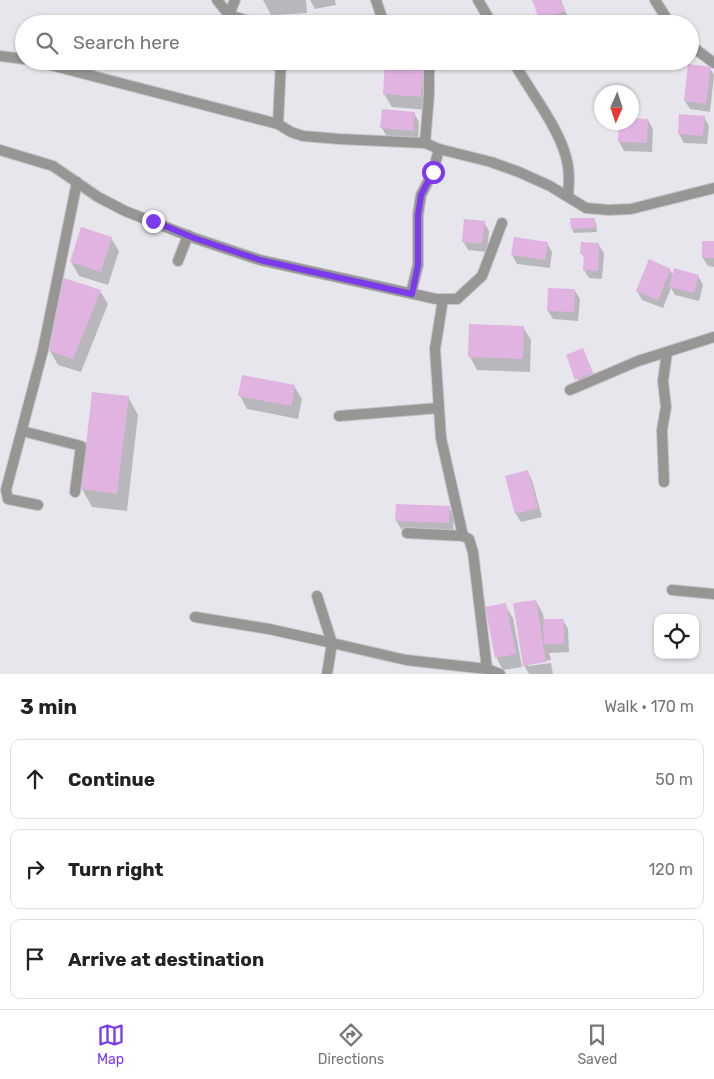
<!DOCTYPE html>
<html lang="en">
<head>
<meta charset="utf-8">
<style>
  body { margin:0; font-family:Rubik,sans-serif; background:#f6f6f6; color:#222 }
  .controls { position:absolute; right:15px; bottom:15px; display:grid; overflow:hidden; border-radius:10px; box-shadow:0 1px 4px #0004 }
  .controls button { width:45px; height:45px; display:grid; place-items:center; padding:0; border:0; border-bottom:1px solid #e0e0e0; background:#fff; color:#222; font:25px sans-serif }
  .compass { position:absolute; left:594px; top:85px; width:45px; height:45px; border-radius:50%; background:#fff; box-shadow:0 1px 4px #0004; rotate:183deg }
  .stop { position:absolute; width:15px; height:15px; margin:-11px; border:4px solid #7c3aed; border-radius:50%; background:#fff }
  .stop.end { background:#7c3aed; border-color:#fff; box-shadow:0 1px 5px #0008 }
  .list { margin:0; padding:0; list-style:none }
  h2 { display:flex; justify-content:space-between; align-items:center; height:65px; margin:0; padding:0 20px; font-size:21px }
  h2 small { font-size:16px; font-weight:400; color:#767676 }
  .list li { display:grid; grid-template-columns:32px 1fr auto; gap:15px; align-items:center; box-sizing:border-box; height:80px; margin:0 10px 10px; padding:0 10px; border:1px solid #e0e0e0; border-radius:10px }
  .list b { display:block; font-size:19px; white-space:nowrap }
  .list em { font-size:16px; font-style:normal; color:#767676 }
  .icon { flex:none; width:28px; height:28px; fill:none; stroke:currentColor; stroke-width:2; stroke-linecap:round; stroke-linejoin:round }
  .map { position:relative; flex:none; width:714px; height:674px; overflow:hidden }
  .search { position:absolute; background:#fff; box-shadow:0 1px 4px #0004; left:15px; right:15px; top:15px; height:55px; display:flex; align-items:center; gap:12px; box-sizing:border-box; padding:0 18px; border-radius:28px; color:#767676; font-size:19px }
  .sheet { height:335px; background:#fff }
  nav { display:flex; justify-content:space-around; align-items:center; box-sizing:border-box; height:70px; border-top:1px solid #e0e0e0; background:#fff; font-size:14px; color:#767676 }
  nav a { display:grid; justify-items:center; gap:2px }
  nav .on { color:#7c3aed }
  .map>svg:first-child { display:block }
  .shadow { fill:#0003 }
  .building { fill:#e0b3e0 }
  .lines { fill:none; stroke-linecap:round; stroke-linejoin:round }
  .street-casing { stroke:#c4c4c9; stroke-width:12 }
  .street { stroke:#979694; stroke-width:10 }
  .route { stroke:#7c3aed; stroke-width:6 }
</style>
</head>
<body>
<div class="map">
<svg width="714" height="674" viewBox="0 0 714 674">
  <rect width="100%" height="100%" fill="#e6e6ec"/>
  <g class="shadow">
    <polygon points="263,0 306,0 307,13 271,15"/>
    <polygon points="310,0 335,0 336,5 315,9"/>
    <polygon points="533,0 561,0 569,20 559,24 543,24"/>
    <polygon points="424,61 431,73 428,110 392,107 384,94"/>
    <polygon points="710,68 714,75 710,112 690,109 685,101"/>
    <polygon points="414,113 419,122 418,139 387,137 382,128"/>
    <polygon points="704,117 709,126 707,144 684,143 679,134"/>
    <polygon points="632,119 648,120 653,129 652,152 624,151 619,142 632,122"/>
    <polygon points="594,219 596,223 597,232 574,233 572,229"/>
    <polygon points="484,222 489,231 487,252 468,250 463,241"/>
    <polygon points="111,238 119,251 108,285 79,276 71,262"/>
    <polygon points="714,242 714,267 708,266 703,258"/>
    <polygon points="547,243 552,252 550,268 517,264 512,255"/>
    <polygon points="599,245 604,253 602,279 589,278 584,270 585,259 582,254"/>
    <polygon points="670,270 673,275 698,276 703,285 699,301 675,295 671,288 663,308 642,300 637,291"/>
    <polygon points="100,291 108,304 81,372 58,365 50,351"/>
    <polygon points="575,291 580,299 578,321 553,319 548,311"/>
    <polygon points="523,327 531,340 530,372 477,370 470,357"/>
    <polygon points="583,350 597,382 582,388 567,355"/>
    <polygon points="294,386 302,399 298,419 247,409 240,396"/>
    <polygon points="93,393 128,397 138,415 127,511 92,507 82,489"/>
    <polygon points="527,471 532,480 542,517 521,522 516,514"/>
    <polygon points="449,508 454,516 453,532 401,529 396,520"/>
    <polygon points="536,601 543,614 544,620 563,620 568,629 569,652 549,653 551,660 528,664 528,666 551,663 553,674 529,674 523,663"/>
    <polygon points="505,605 513,618 522,667 503,670 496,657"/>
  </g>
  <g class="building">
    <polygon points="532,0 560,0 565,11 540,21"/>
    <polygon points="650,20 650,24 614,24 614,22"/>
    <polygon points="385,61 424,61 421,97 383,94"/>
    <polygon points="688,64 711,67 706,104 684,101"/>
    <polygon points="382,109 415,112 413,131 380,128"/>
    <polygon points="679,114 705,116 703,136 678,134"/>
    <polygon points="632,118 648,119 647,143 618,142 619,122 632,122"/>
    <polygon points="570,218 595,218 595,228 571,229"/>
    <polygon points="464,219 485,221 482,244 462,242"/>
    <polygon points="81,227 112,237 101,272 70,262"/>
    <polygon points="514,237 548,242 545,260 511,255"/>
    <rect x="702" y="241" width="12" height="17"/>
    <polygon points="581,242 599,243 598,271 583,270 584,254 580,254"/>
    <polygon points="649,259 671,269 658,300 636,291"/>
    <polygon points="674,268 699,275 694,293 669,287"/>
    <polygon points="61,277 101,290 73,359 49,351"/>
    <polygon points="548,288 575,289 574,312 547,311"/>
    <polygon points="469,324 524,326 523,359 468,357"/>
    <polygon points="583,348 593,373 575,380 566,355"/>
    <polygon points="242,375 295,385 291,406 238,396"/>
    <polygon points="92,392 129,396 117,494 81,489"/>
    <polygon points="528,470 538,508 515,514 505,476"/>
    <polygon points="396,504 450,506 449,523 395,521"/>
    <polygon points="536,600 546,662 523,666 513,603"/>
    <polygon points="506,603 516,654 495,658 485,607"/>
    <polygon points="543,619 564,619 564,644 544,644"/>
  </g>
  <g class="lines">
    <defs>
      <g id="street">
        <polyline points="217,0 229,15 258,24"/>
        <polyline points="376,0 384,24"/>
        <polyline points="478,0 492,24"/>
        <polyline points="655,0 670,24"/>
        <polyline points="229,15 235,0"/>
        <polyline points="690,45 714,63"/>
        <polyline points="0,56 24,59"/>
        <polyline points="35,61 278,124"/>
        <polyline points="281,61 278,124 291,132 303,136 339,139 425,143 439,149 491,162 519,172 550,186 586,208 609,210 631,209 714,188"/>
        <path d="M 513,61 C 529,90 558,126 566,157 C 570,170 569,183 568,196"/>
        <polyline points="425,143 429,94 429,61"/>
        <polyline points="0,150 53,166 98,197 125,211 194,238 260,260 436,299 457,299 482,276 502,223"/>
        <polyline points="178,261 188,235"/>
        <polyline points="411,293 418,265 418,215 421,195 433,172 439,149"/>
        <polyline points="443,299 435,349 441,438 463,536"/>
        <polyline points="570,390 638,361 714,337"/>
        <polyline points="339,416 439,408"/>
        <polyline points="22,431 81,446 75,492"/>
        <polyline points="664,482 662,430 666,407 663,381 667,352"/>
        <polyline points="38,505 8,499 6,490 43,350 77,182"/>
        <polyline points="407,533 463,536 469,539 473,552 487,669"/>
        <polyline points="672,590 714,594"/>
        <polyline points="317,596 332,643 406,660 487,669 500,674"/>
        <polyline points="195,617 269,629 332,643 327,674"/>
      </g>
    </defs>
    <use href="#street" class="street-casing"/>
    <use href="#street" class="street"/>
  </g>
  <g class="lines">
    <polyline class="route" points="153,221 194,238 260,260 412,294 418,265 418,215 421,195 433,172"/>
  </g>
</svg>
<div class="controls">
<button><svg class="icon" aria-label="locate" viewBox="0 0 24 24"><circle cx="12" cy="12" r="6"/><path d="M12 2v4M12 18v4M2 12h4M18 12h4"/></svg></button>
</div>
<svg class="compass" viewBox="-18 -18 36 36"><path d="M0-13l5 13h-10z" fill="#e53935"/><path d="M0 13l5-13h-10z" fill="#767676"/></svg>
<div class="stop" style="left:433px;top:172px"></div>
<div class="stop end" style="left:153px;top:221px"></div>
<div class="search"><svg class="icon" aria-label="search" viewBox="0 0 24 24"><circle cx="10" cy="10" r="6"/><path d="M15 15l6 6"/></svg>Search here</div>
</div>
<section class="sheet">
<h2>3 min<small>Walk · 170 m</small></h2>
<ul class="list">
<li><svg class="icon" aria-label="ahead" viewBox="0 0 24 24"><path d="M12 20V5M6 11l6-6 6 6"/></svg><div><b>Continue</b></div><em>50 m</em></li>
<li><svg class="icon" aria-label="right" viewBox="0 0 24 24"><path d="M7 20v-9h11M14 6l5 5-5 5"/></svg><div><b>Turn right</b></div><em>120 m</em></li>
<li><svg class="icon" aria-label="arrive" viewBox="0 0 24 24"><path d="M6 21V4h12l-3 4 3 4H6"/></svg><div><b>Arrive at destination</b></div></li>
</ul>
</section>
<nav>
<a class="on"><svg class="icon" aria-label="map" viewBox="0 0 24 24"><path d="M3 6l6-2 6 2 6-2v14l-6 2-6-2-6 2zM9 4v14M15 6v14"/></svg>Map</a>
<a><svg class="icon" aria-label="directions" viewBox="0 0 24 24"><path d="M12 3l9 9-9 9-9-9zM9 14v-3h6M13 9l2 2-2 2"/></svg>Directions</a>
<a><svg class="icon" aria-label="saved" viewBox="0 0 24 24"><path d="M7 4h10v16l-5-4-5 4z"/></svg>Saved</a>
</nav>
</body>
</html>
